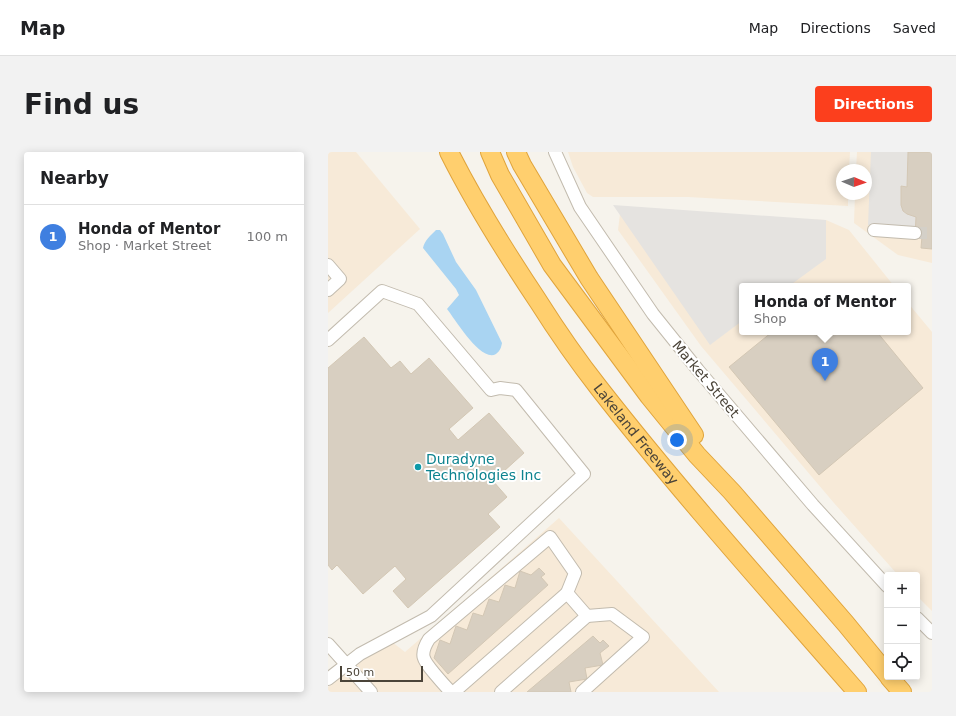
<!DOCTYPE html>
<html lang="en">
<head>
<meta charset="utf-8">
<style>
  body { margin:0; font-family:"DejaVu Sans",sans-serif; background:#f2f2f2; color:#202124 }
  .controls { position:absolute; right:12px; bottom:12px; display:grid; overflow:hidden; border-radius:4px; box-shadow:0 2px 10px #0003 }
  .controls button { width:36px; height:36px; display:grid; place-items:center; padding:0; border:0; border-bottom:1px solid #e0e0e0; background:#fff; color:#202124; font:20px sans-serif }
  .compass { position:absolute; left:508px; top:12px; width:36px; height:36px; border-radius:50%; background:#fff; box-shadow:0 2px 10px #0003; rotate:92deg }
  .scale { position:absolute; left:12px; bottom:10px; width:83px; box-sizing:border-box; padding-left:4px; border:2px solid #4b4439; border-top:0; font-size:11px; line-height:14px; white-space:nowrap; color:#4b4439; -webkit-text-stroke:3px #fff; paint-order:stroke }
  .you { position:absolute; left:349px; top:288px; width:14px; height:14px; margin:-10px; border:3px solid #fff; border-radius:50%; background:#1a73e8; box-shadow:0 0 0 6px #1a73e833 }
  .badge { display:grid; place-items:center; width:26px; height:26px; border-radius:50%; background:#fc3f1d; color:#fff; font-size:13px; font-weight:700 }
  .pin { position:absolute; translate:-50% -33px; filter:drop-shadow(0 1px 2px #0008) }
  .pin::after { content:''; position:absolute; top:21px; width:14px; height:12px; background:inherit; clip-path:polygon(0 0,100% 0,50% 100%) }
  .popup { position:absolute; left:411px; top:131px; width:172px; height:52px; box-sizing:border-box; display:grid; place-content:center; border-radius:4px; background:#fff; filter:drop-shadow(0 1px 3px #0005); font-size:13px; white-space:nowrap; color:#757577 }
  .popup b { font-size:15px; color:#202124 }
  .popup::after { content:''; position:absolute; left:50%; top:100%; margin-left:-8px; border:8px solid transparent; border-top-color:#fff }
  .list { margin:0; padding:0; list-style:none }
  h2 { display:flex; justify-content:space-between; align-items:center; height:52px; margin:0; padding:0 16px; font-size:17px }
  h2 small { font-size:13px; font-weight:400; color:#757577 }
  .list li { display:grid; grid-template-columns:26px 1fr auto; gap:12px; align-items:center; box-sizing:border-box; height:64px; padding:0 16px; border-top:1px solid #e0e0e0 }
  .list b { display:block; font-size:15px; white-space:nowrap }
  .list p { margin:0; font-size:13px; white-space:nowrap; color:#757577 }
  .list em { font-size:13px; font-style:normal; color:#757577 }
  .icon { flex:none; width:22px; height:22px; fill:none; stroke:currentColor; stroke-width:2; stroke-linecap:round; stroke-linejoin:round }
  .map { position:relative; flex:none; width:604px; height:540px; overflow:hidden; border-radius:4px }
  header { display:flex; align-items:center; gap:24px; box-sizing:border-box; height:56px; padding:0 20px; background:#fff; border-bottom:1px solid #e0e0e0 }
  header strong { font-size:19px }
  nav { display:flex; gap:22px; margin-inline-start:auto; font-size:14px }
  .intro { display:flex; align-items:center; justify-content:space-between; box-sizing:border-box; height:96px; padding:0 24px }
  h1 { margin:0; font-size:28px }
  .button { padding:10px 18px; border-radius:4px; background:#fc3f1d; color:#fff; font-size:14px; font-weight:700 }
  main { display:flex; gap:24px; padding:0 24px }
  aside { flex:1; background:#fff; border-radius:4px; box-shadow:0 2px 10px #0003 }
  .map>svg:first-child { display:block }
  .commercial { fill:#f7ead8 }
  .parking { fill:#e5e3e0 }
  .water { fill:#a9d4f2 }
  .building { fill:#d8cfc1; stroke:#d3c7b4 }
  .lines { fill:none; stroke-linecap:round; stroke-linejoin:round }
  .minor-tunnel { stroke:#d4d0c8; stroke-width:12; stroke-dasharray:12 6; stroke-linecap:butt }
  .minor-casing { stroke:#c2bbae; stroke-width:14 }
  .highway-casing { stroke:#e0a43c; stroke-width:20 }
  .minor { stroke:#fff; stroke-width:12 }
  .highway { stroke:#ffcf6e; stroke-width:18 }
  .culture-dot { fill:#0f9aa8; stroke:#fff; stroke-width:1.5 }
  .labels { text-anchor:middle; stroke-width:4; stroke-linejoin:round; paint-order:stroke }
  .street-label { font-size:14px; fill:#4b4439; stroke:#fff }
  .culture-label { font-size:14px; fill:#0d838f; stroke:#fff; text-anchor:start }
</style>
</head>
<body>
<header>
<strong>Map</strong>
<nav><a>Map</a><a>Directions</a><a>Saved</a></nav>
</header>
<div class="intro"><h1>Find us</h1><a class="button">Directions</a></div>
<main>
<aside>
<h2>Nearby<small></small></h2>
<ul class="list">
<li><span class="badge" style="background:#3f7fe0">1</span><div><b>Honda of Mentor</b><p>Shop · Market Street</p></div><em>100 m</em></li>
</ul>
</aside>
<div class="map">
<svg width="604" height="540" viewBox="0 0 604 540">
  <rect width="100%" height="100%" fill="#f6f3ec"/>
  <g class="commercial">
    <polygon points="0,0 28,0 92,77 0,161"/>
    <polygon points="240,0 522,0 521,18 514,18 514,42 520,42 520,54 360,45 265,45 259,41 245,15"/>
    <polygon points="529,0 604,0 604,111 570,103 526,71 527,42 538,42 538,18 528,18"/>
    <polygon points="292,62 498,68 521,78 566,134 414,134 414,180 580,180 580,151 604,180 604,459 589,444 589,423 570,423 506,351 373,194 290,78"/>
    <polygon points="231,366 391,540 0,540 0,535 50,495 64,490 77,500"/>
  </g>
  <g class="parking">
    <polygon points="543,0 604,0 604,81 540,73"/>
    <polygon points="285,53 498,68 498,107 461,134 414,134 414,169 382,193"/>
  </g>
  <path class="water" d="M 108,78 L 112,78 L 115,82 L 128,110 L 148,138 L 174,191 C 173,196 172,199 168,202 C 153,211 127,167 119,157 L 131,143 L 128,137 L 95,96 C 96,89 103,83 108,78 Z"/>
  <g class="building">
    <polygon points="580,0 604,0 604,97 593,96 594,84 587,84 588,65 579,62 575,59 573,53 573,34 579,35"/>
    <polygon points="444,180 454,180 455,181 456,180 549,180 595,236 491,323 401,215"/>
    <polygon points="36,185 63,216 72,209 83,222 101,206 145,256 121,277 130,288 161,261 196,301 165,329 179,345 160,362 172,375 80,456 65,439 78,427 67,414 35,442 9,413 4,418 0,413 0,216"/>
    <polygon points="211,416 217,422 213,425 220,433 120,522 106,506 112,488 122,492 128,474 139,478 145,461 155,464 161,447 171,450 177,433 187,436 192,419 203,423"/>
    <polygon points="265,484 272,491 275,488 281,494 272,501 275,513 257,516 259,527 241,530 243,540 199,540"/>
  </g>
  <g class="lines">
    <polyline class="minor-tunnel" points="587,81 604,81"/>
    <defs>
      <g id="minor">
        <polyline points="227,0 252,55 325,162 370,218 485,353 559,434"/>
        <polyline points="546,78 587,81"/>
        <polyline points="0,113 12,127 0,138"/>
        <polyline points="0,188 54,139 90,152 163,238 172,236 188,238 256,322 103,464 32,502 0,527"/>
        <polyline points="589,466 604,481"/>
        <polyline points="0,492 43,540"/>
        <path d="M 123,540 C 117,534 111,527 106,521 C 95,508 91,503 101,487 L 222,385 L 247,421 L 239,441"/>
        <polyline points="126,540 239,441 259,464 173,540"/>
        <polyline points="254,540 315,485 284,462 259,464"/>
      </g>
      <g id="highway">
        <path id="s1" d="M 121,0 C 147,52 178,101 210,149 C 229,179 249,208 271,236 C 353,341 442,440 529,540"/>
        <polyline points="162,0 172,23 224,113 321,244 369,303 404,340 518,472 559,522"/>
        <polyline points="188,0 194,13 261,126 366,283"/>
        <polyline points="561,525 574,540"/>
      </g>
    </defs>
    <use href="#minor" class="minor-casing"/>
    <use href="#highway" class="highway-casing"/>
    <use href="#minor" class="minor"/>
    <use href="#highway" class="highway"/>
  </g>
  <circle class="culture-dot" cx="90" cy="315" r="4"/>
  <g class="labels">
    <g class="street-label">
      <text transform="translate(378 227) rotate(50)" y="5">Market Street</text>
      <text dy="5" stroke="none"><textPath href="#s1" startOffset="339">Lakeland Freeway</textPath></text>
    </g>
    <g class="culture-label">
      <text x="98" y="312">Duradyne<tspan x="98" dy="16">Technologies Inc</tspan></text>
    </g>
  </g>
</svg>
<div class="controls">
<button>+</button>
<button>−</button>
<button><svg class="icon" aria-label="locate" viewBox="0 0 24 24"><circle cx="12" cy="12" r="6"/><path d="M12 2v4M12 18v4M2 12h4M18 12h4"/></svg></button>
</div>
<svg class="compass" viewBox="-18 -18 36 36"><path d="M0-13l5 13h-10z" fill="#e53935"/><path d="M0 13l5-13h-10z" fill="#757577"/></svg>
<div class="scale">50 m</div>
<div class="you"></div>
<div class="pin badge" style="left:497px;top:229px;background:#3f7fe0">1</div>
<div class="popup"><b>Honda of Mentor</b>Shop</div>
</div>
</main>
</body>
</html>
